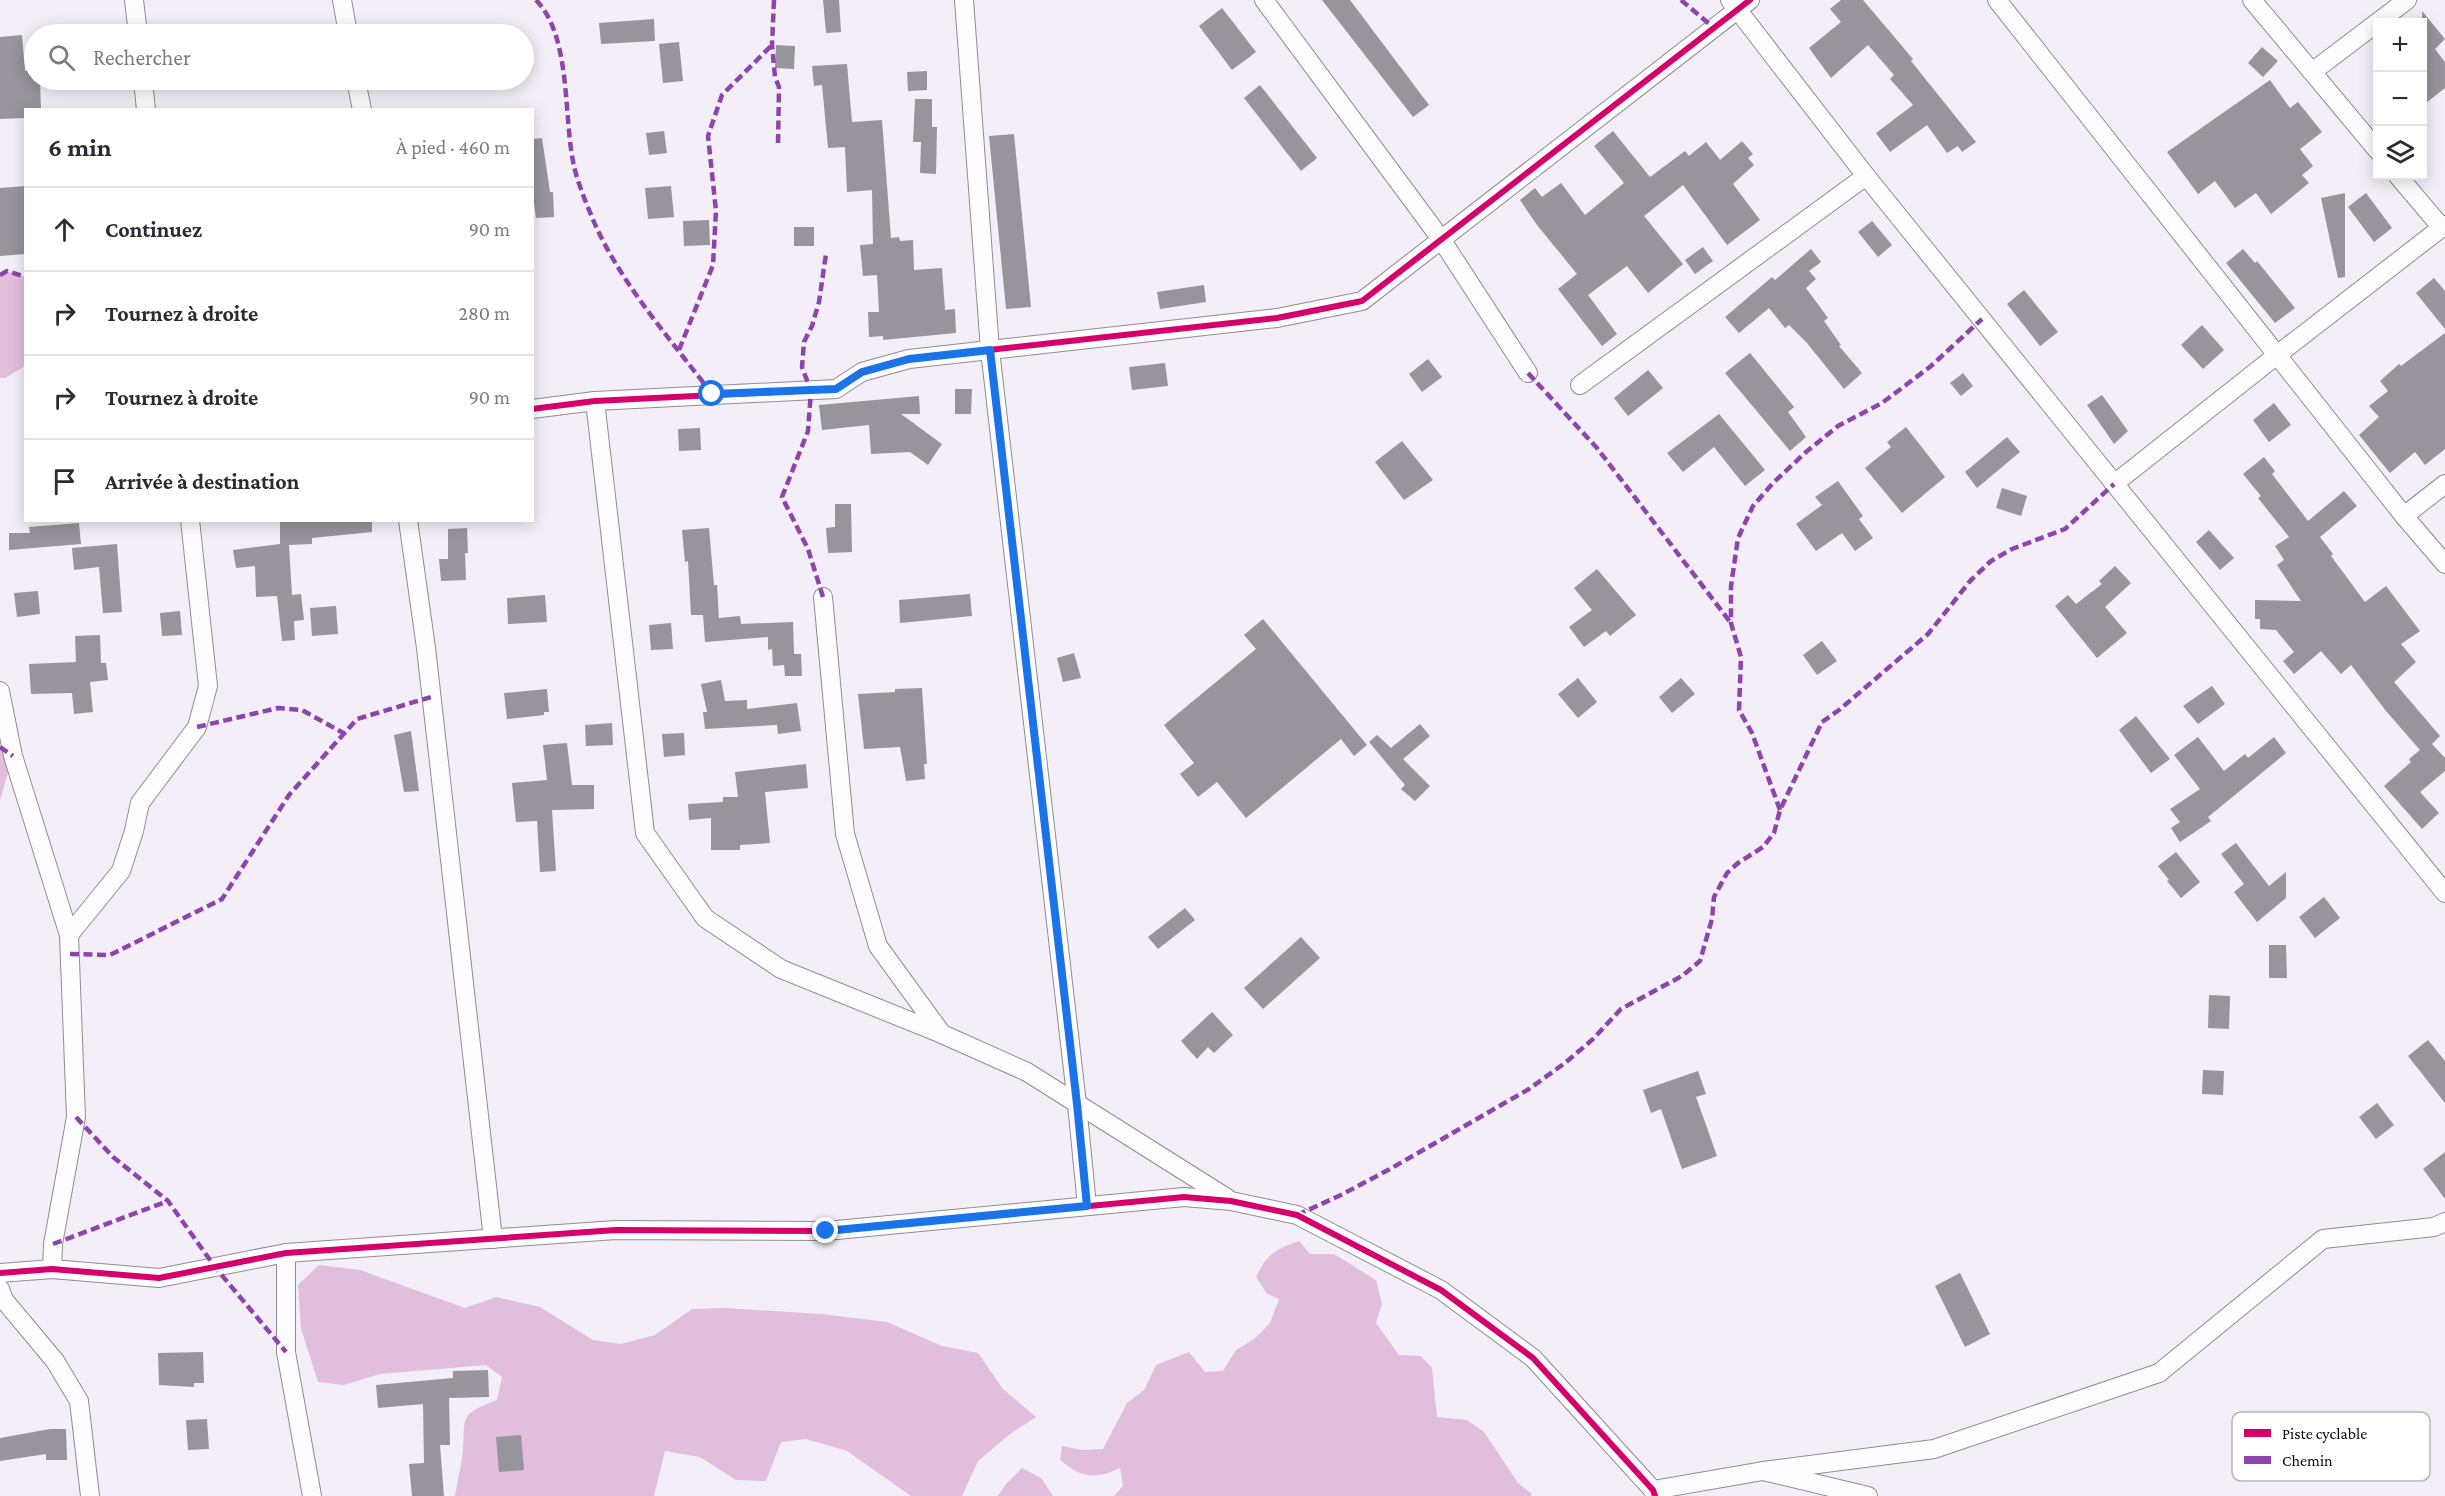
<!DOCTYPE html>
<html lang="fr">
<head>
<meta charset="utf-8">
<style>
  body { margin:0; font-family:"Crimson Pro",serif; background:#f7f7f7; color:#2b2b33 }
  .controls { position:absolute; right:18px; top:18px; display:grid; overflow:hidden; border-radius:0px; box-shadow:0 3px 15px #0003 }
  .controls button { width:54px; height:54px; display:grid; place-items:center; padding:0; border:0; border-bottom:2px solid #e1e1e2; background:#fff; color:#2b2b33; font:30px sans-serif }
  .stop { position:absolute; width:18px; height:18px; margin:-14px; border:4px solid #1a73e8; border-radius:50%; background:#fff }
  .stop.end { background:#1a73e8; border-color:#fff; box-shadow:0 2px 6px #0008 }
  .list { margin:0; padding:0; list-style:none }
  h2 { display:flex; justify-content:space-between; align-items:center; height:78px; margin:0; padding:0 24px; font-size:26px }
  h2 small { font-size:20px; font-weight:400; color:#7c7c81 }
  .list li { display:grid; grid-template-columns:39px 1fr auto; gap:18px; align-items:center; box-sizing:border-box; height:84px; padding:0 24px; border-top:2px solid #e1e1e2 }
  .list b { display:block; font-size:22px; white-space:nowrap }
  .list em { font-size:20px; font-style:normal; color:#7c7c81 }
  .icon { flex:none; width:33px; height:33px; fill:none; stroke:currentColor; stroke-width:2; stroke-linecap:round; stroke-linejoin:round }
  .map { position:relative; flex:none; width:2445px; height:1496px; overflow:hidden }
  .search { position:absolute; background:#fff; box-shadow:0 3px 15px #0003; left:24px; top:24px; width:510px; height:66px; display:flex; align-items:center; gap:15px; box-sizing:border-box; padding:0 21px; border-radius:33px; color:#7c7c81; font-size:22px }
  .panel { position:absolute; background:#fff; box-shadow:0 3px 15px #0003; left:24px; top:108px; width:510px; height:414px; border-radius:0px }
  .map>svg:first-child { display:block }
  .forest { fill:#e1bfdc }
  .building { fill:#97949b }
  .lines { fill:none; stroke-linecap:round; stroke-linejoin:round }
  .minor-casing { stroke:#8f8d91; stroke-width:20 }
  .minor { stroke:#fdfcfe; stroke-width:18 }
  .quiet { stroke:#8e44ad; stroke-width:4.5; stroke-dasharray:9 4.5; stroke-linecap:butt }
  .cycleway-casing { stroke:#fff; stroke-width:10 }
  .cycleway { stroke:#d6006c; stroke-width:6 }
  .route { stroke:#1a73e8; stroke-width:8 }
  .key { fill:#fff; stroke:#b6b6b6; stroke-width:1.5 }
  .key-label { font-size:16px; fill:#0a0a0a }
</style>
</head>
<body>
<div class="map">
<svg width="2445" height="1496" viewBox="0 0 2445 1496">
  <rect width="100%" height="100%" fill="#f3eef8"/>
  <g class="forest">
    <polygon points="7,271 25,277 25,366 5,378 0,378 0,275"/>
    <polygon points="0,747 13,756 0,800"/>
    <path d="M 1299,1241 L 1310,1254 L 1334,1254 L 1376,1280 L 1382,1304 L 1376,1323 L 1399,1355 L 1421,1356 L 1432,1368 L 1437,1417 L 1467,1420 L 1484,1432 L 1518,1483 L 1532,1494 L 1530,1496 L 1114,1496 L 1123,1486 L 1120,1468 C 1095,1480 1081,1478 1060,1460 L 1062,1446 L 1082,1450 L 1103,1449 L 1127,1403 L 1144,1390 L 1156,1365 L 1189,1352 L 1205,1372 L 1223,1371 L 1236,1350 L 1254,1339 L 1270,1323 L 1279,1299 L 1267,1294 L 1256,1277 C 1267,1254 1274,1250 1299,1241 Z"/>
    <path d="M 319,1265 L 360,1270 L 465,1308 L 496,1297 L 540,1307 L 593,1340 L 621,1344 L 655,1335 L 692,1309 L 726,1308 L 821,1314 L 887,1322 L 942,1346 L 978,1353 L 1003,1389 L 1036,1417 L 1010,1434 L 978,1461 L 962,1496 L 911,1496 L 847,1451 L 806,1439 L 781,1442 L 766,1481 L 736,1480 L 700,1457 L 665,1451 L 654,1496 L 455,1496 C 457,1483 460,1471 462,1458 C 468,1420 453,1416 497,1400 L 502,1377 L 486,1365 L 380,1374 L 344,1385 L 318,1382 L 301,1329 L 298,1285 Z"/>
    <polygon points="1022,1468 1041,1478 1053,1496 998,1496 1006,1484"/>
  </g>
  <g class="building">
    <polygon points="823,0 839,0 841,32 826,33"/>
    <polygon points="1322,0 1350,0 1429,105 1413,117"/>
    <polygon points="1841,0 1863,0 1913,59 1911,61 1976,142 1962,152 1958,146 1947,153 1927,125 1890,152 1876,133 1913,105 1890,79 1894,75 1868,45 1831,78 1809,48 1841,22 1830,9"/>
    <polygon points="1222,8 1256,52 1232,70 1199,26"/>
    <polygon points="2422,11 2445,39 2435,49 2445,62 2445,88 2422,106"/>
    <polygon points="654,19 655,41 601,44 599,23"/>
    <polygon points="22,35 25,71 34,69 34,80 40,80 41,110 26,110 26,118 0,119 0,37"/>
    <polygon points="679,42 683,81 663,83 659,44"/>
    <polygon points="776,45 795,46 794,69 775,68"/>
    <polygon points="2262,47 2278,61 2263,77 2248,63"/>
    <polygon points="847,64 852,122 882,120 891,238 899,237 900,241 913,240 914,270 942,268 945,310 955,309 956,333 883,340 883,336 869,337 868,312 879,312 877,275 863,276 860,245 873,244 872,190 847,192 845,147 828,148 822,85 814,86 812,66"/>
    <polygon points="927,71 927,90 908,91 907,72"/>
    <polygon points="2270,80 2290,108 2298,102 2322,132 2300,149 2313,166 2302,175 2309,183 2271,214 2256,193 2235,208 2215,181 2198,194 2167,152"/>
    <polygon points="1260,85 1317,158 1301,171 1244,98"/>
    <polygon points="915,99 932,99 932,127 937,127 936,174 920,173 921,142 913,142"/>
    <polygon points="664,131 667,153 649,155 646,133"/>
    <polygon points="1613,131 1650,177 1685,151 1689,156 1706,142 1720,160 1742,141 1753,154 1748,158 1754,165 1733,184 1760,220 1727,245 1683,185 1644,216 1683,264 1648,293 1627,266 1588,295 1617,334 1602,346 1558,289 1577,274 1537,225 1520,200 1535,188 1542,197 1561,183 1585,215 1624,183 1594,146"/>
    <polygon points="1014,134 1031,307 1006,309 989,136"/>
    <polygon points="542,138 550,192 553,192 554,217 536,218 532,188 532,139"/>
    <polygon points="26,186 26,254 0,256 0,188"/>
    <polygon points="671,186 674,217 648,219 645,188"/>
    <polygon points="2345,193 2345,277 2338,278 2321,198"/>
    <polygon points="2366,193 2392,228 2374,242 2348,207"/>
    <polygon points="709,220 710,245 684,246 683,221"/>
    <polygon points="1872,221 1892,245 1878,257 1858,232"/>
    <rect x="794" y="227" width="20" height="19"/>
    <polygon points="1703,247 1713,261 1695,274 1685,260"/>
    <polygon points="1811,249 1821,262 1809,271 1816,279 1806,288 1828,318 1824,321 1841,345 1839,346 1862,373 1844,389 1807,343 1789,325 1785,328 1769,308 1739,333 1725,317 1772,277 1775,280"/>
    <polygon points="2243,249 2255,263 2257,261 2295,308 2275,323 2226,263"/>
    <polygon points="2434,278 2445,291 2445,329 2416,293"/>
    <polygon points="1204,285 1206,302 1160,309 1157,292"/>
    <polygon points="2024,290 2058,332 2040,346 2007,304"/>
    <polygon points="2202,325 2224,350 2203,369 2181,345"/>
    <polygon points="2445,333 2445,449 2425,465 2415,452 2390,473 2359,435 2379,417 2369,406 2388,391 2380,381 2399,364 2401,366"/>
    <polygon points="1750,353 1794,407 1788,412 1806,437 1790,451 1725,373"/>
    <polygon points="1428,359 1442,377 1422,392 1409,374"/>
    <polygon points="1165,363 1168,386 1132,390 1129,367"/>
    <polygon points="1648,370 1663,388 1628,416 1614,398"/>
    <polygon points="1963,373 1973,386 1961,396 1950,383"/>
    <polygon points="955,389 972,389 971,414 955,414"/>
    <polygon points="2102,395 2128,431 2114,444 2087,405"/>
    <polygon points="919,396 920,414 901,414 942,444 928,465 910,452 871,454 869,425 822,430 819,405"/>
    <polygon points="2274,403 2291,425 2269,442 2253,420"/>
    <polygon points="1719,414 1765,470 1745,486 1714,447 1683,472 1667,453"/>
    <polygon points="1906,427 1945,477 1902,513 1865,468 1891,447 1887,442"/>
    <polygon points="700,428 701,450 679,451 678,429"/>
    <polygon points="2007,437 2020,452 1977,488 1965,472"/>
    <polygon points="1402,441 1433,480 1404,500 1375,462"/>
    <polygon points="2264,457 2275,471 2272,474 2308,521 2344,491 2357,506 2320,537 2333,554 2331,556 2365,602 2386,586 2420,631 2401,644 2416,662 2394,682 2440,736 2432,744 2445,758 2445,771 2420,792 2439,813 2422,829 2384,786 2411,762 2409,759 2420,750 2386,711 2351,665 2341,674 2321,651 2294,674 2283,661 2294,652 2276,630 2260,629 2260,619 2255,619 2255,600 2301,601 2277,565 2284,560 2275,546 2289,537 2258,498 2261,496 2243,474"/>
    <polygon points="1838,481 1863,516 1859,519 1873,538 1855,551 1842,533 1816,551 1796,524 1822,505 1815,497"/>
    <polygon points="2002,488 2027,496 2021,516 1996,508"/>
    <polygon points="835,504 851,504 852,552 828,553 826,528 835,527"/>
    <polygon points="280,520 372,520 372,532 312,538 312,544 289,545 292,595 301,594 304,620 294,621 295,640 282,641 277,596 256,597 255,566 236,568 233,550 280,544"/>
    <polygon points="79,523 81,544 9,550 9,533 30,533 29,527"/>
    <polygon points="467,528 468,553 465,553 466,580 441,581 439,559 448,559 448,529"/>
    <polygon points="709,528 714,585 717,585 719,618 740,616 741,624 793,622 794,654 801,654 802,676 785,676 784,665 773,666 772,649 768,650 768,637 705,642 703,615 691,615 688,561 685,562 682,530"/>
    <polygon points="2209,530 2234,558 2220,570 2196,542"/>
    <polygon points="117,544 122,612 103,613 99,567 74,570 72,548"/>
    <polygon points="2115,566 2131,583 2105,607 2127,633 2097,658 2055,606 2068,595 2076,604 2102,584 2099,581"/>
    <polygon points="1597,569 1636,615 1610,636 1606,631 1584,647 1569,627 1592,610 1574,588"/>
    <polygon points="38,591 40,614 17,617 14,593"/>
    <polygon points="970,594 972,616 900,623 899,600"/>
    <polygon points="545,595 547,622 508,624 507,598"/>
    <polygon points="336,606 338,634 312,636 310,608"/>
    <polygon points="180,611 182,635 162,636 160,613"/>
    <polygon points="1263,619 1367,745 1354,756 1341,739 1246,818 1217,782 1198,797 1180,774 1194,763 1164,725 1256,649 1244,635"/>
    <polygon points="671,623 673,649 651,650 649,625"/>
    <polygon points="100,635 101,663 106,663 108,680 90,682 93,712 74,714 72,693 31,694 29,664 76,662 75,636"/>
    <polygon points="1822,641 1837,661 1817,675 1803,655"/>
    <polygon points="1074,653 1081,678 1063,682 1057,658"/>
    <polygon points="1578,678 1597,702 1578,718 1558,694"/>
    <polygon points="1681,678 1695,694 1672,713 1659,697"/>
    <polygon points="721,680 725,701 747,700 747,709 797,703 801,731 778,734 777,725 705,729 703,712 707,712 701,684"/>
    <polygon points="2212,686 2225,704 2198,724 2183,706"/>
    <polygon points="922,688 927,764 924,764 925,779 906,781 900,747 864,749 858,694 895,692 895,689"/>
    <polygon points="547,689 549,712 544,712 544,715 507,719 504,693"/>
    <polygon points="2136,716 2170,759 2151,773 2119,730"/>
    <polygon points="612,723 613,745 586,746 585,725"/>
    <polygon points="1420,724 1430,736 1403,759 1430,786 1415,801 1401,789 1405,785 1369,742 1377,735 1391,748"/>
    <polygon points="411,731 419,791 404,792 394,735"/>
    <polygon points="684,733 685,755 664,757 662,734"/>
    <polygon points="2198,737 2224,771 2245,754 2248,758 2274,737 2286,753 2208,817 2211,821 2180,842 2171,828 2180,822 2170,809 2200,789 2174,755"/>
    <polygon points="567,743 572,785 594,785 594,809 552,810 556,871 540,872 537,821 516,822 512,783 547,780 543,745"/>
    <polygon points="806,764 808,788 765,792 770,843 740,845 740,850 711,850 711,818 689,820 688,804 723,802 723,797 738,797 735,772"/>
    <polygon points="2236,843 2269,886 2286,872 2286,898 2257,922 2234,892 2244,884 2221,854"/>
    <polygon points="2176,852 2200,882 2181,898 2167,881 2169,880 2158,866"/>
    <polygon points="2324,897 2340,918 2315,938 2299,917"/>
    <polygon points="1185,908 1195,920 1158,949 1148,937"/>
    <polygon points="1301,937 1320,958 1263,1009 1244,988"/>
    <polygon points="2269,945 2286,945 2287,978 2269,978"/>
    <polygon points="2209,995 2230,996 2229,1029 2208,1028"/>
    <polygon points="1212,1012 1233,1035 1214,1053 1208,1047 1197,1059 1181,1041"/>
    <polygon points="2428,1040 2445,1061 2445,1103 2408,1056"/>
    <polygon points="2203,1070 2224,1071 2223,1095 2202,1094"/>
    <polygon points="1698,1071 1706,1094 1696,1097 1717,1156 1682,1169 1661,1109 1651,1113 1643,1090"/>
    <polygon points="2377,1103 2394,1125 2376,1139 2359,1117"/>
    <polygon points="2445,1152 2445,1199 2423,1169"/>
    <polygon points="1960,1273 1990,1334 1965,1347 1935,1286"/>
    <polygon points="203,1352 204,1383 194,1383 194,1387 159,1385 158,1353"/>
    <polygon points="488,1370 489,1397 449,1398 450,1445 440,1445 444,1496 412,1496 409,1464 424,1463 423,1404 378,1408 376,1385 453,1378 453,1371"/>
    <polygon points="207,1419 209,1449 188,1450 186,1420"/>
    <polygon points="50,1429 66,1429 67,1460 46,1460 46,1454 0,1461 0,1438"/>
    <polygon points="521,1435 524,1470 499,1472 496,1437"/>
  </g>
  <g class="lines">
    <defs>
      <g id="minor">
        <polyline points="134,0 138,34"/>
        <polyline points="342,0 348,34"/>
        <polyline points="964,0 990,350 1077,1104 1087,1206"/>
        <polyline points="1264,0 1441,239 1528,373"/>
        <polyline points="1730,0 1866,176 2445,893"/>
        <polyline points="1997,0 2404,516 2445,564"/>
        <polyline points="2252,0 2378,151"/>
        <polyline points="2312,72 2407,0"/>
        <polyline points="143,80 146,110"/>
        <polyline points="356,80 362,110"/>
        <polyline points="2398,176 2442,228"/>
        <polyline points="1580,385 1866,176"/>
        <polyline points="595,401 645,833 705,918 781,969 942,1034 1027,1072 1227,1198"/>
        <polyline points="532,409 595,401 836,389 862,372 909,359 1277,318 1362,301 1750,0"/>
        <polyline points="2114,484 2277,355 2445,225"/>
        <polyline points="2404,516 2445,484"/>
        <polyline points="408,520 426,648 493,1239"/>
        <polyline points="823,597 845,834 878,946 942,1034"/>
        <polyline points="0,691 13,756 69,935 76,1117 53,1244 52,1269"/>
        <polyline points="69,935 121,871 134,831 140,803 197,727 208,686 190,520"/>
        <polyline points="286,1253 286,1352 312,1496"/>
        <polyline points="0,1273 52,1269 159,1278 286,1253 616,1230 826,1231 1184,1197 1231,1201 1297,1215 1441,1290 1533,1358 1653,1490 1655,1496"/>
        <polyline points="0,1289 4,1300 55,1361 79,1401 90,1496"/>
        <polyline points="1763,1471 1934,1449 2159,1373 2323,1239 2434,1227 2445,1222"/>
        <polyline points="1653,1490 1763,1471 1868,1496"/>
      </g>
    </defs>
    <use href="#minor" class="minor-casing"/>
    <use href="#minor" class="minor"/>
    <g class="quiet">
      <path d="M 536,0 C 572,37 563,118 574,166 C 578,184 587,205 594,222 C 621,284 672,341 712,394"/>
      <polyline points="774,0 772,45 775,77 779,87 778,144"/>
      <polyline points="1681,0 1713,27"/>
      <polyline points="0,275 7,271 26,277"/>
      <polyline points="679,350 713,265 716,211 708,136 722,95 772,45"/>
      <polyline points="1528,373 1597,448 1731,623"/>
      <polyline points="823,597 808,549 782,497 808,431 811,391 802,367 804,342 812,326 819,302 826,254"/>
      <polyline points="197,727 278,708 302,710 345,734"/>
      <polyline points="0,747 13,756"/>
      <polyline points="1780,810 1752,733 1739,710 1741,657 1731,623 1731,586 1738,538 1753,506 1773,483 1806,452 1838,426 1882,403 1931,366 1982,319"/>
      <polyline points="70,954 110,955 222,899 289,795 357,719 431,697"/>
      <polyline points="76,1117 113,1157 168,1201 215,1267 286,1352"/>
      <polyline points="1297,1215 1341,1195 1390,1169 1529,1089 1565,1063 1593,1039 1621,1009 1682,976 1700,961 1712,919 1714,897 1727,873 1738,863 1763,847 1774,833 1780,810 1822,722 1839,710 1928,634 1971,580 1991,561 2012,549 2065,529 2114,484"/>
      <polyline points="53,1244 168,1201"/>
    </g>
    <defs>
      <g id="cycleway">
        <polyline points="532,409 595,401 836,389 862,372 909,359 1277,318 1362,301 1750,0"/>
        <polyline points="0,1273 52,1269 159,1278 286,1253 616,1230 826,1231 1184,1197 1231,1201 1297,1215 1441,1290 1533,1358 1653,1490 1655,1496"/>
      </g>
    </defs>
    <use href="#cycleway" class="cycleway-casing"/>
    <use href="#cycleway" class="cycleway"/>
  </g>
  <g class="lines">
    <polyline class="route" points="712,394 836,389 862,372 909,359 990,350 1077,1104 1087,1206 826,1231"/>
  </g>
  <rect x="2232" y="1412" width="198" height="69" rx="9" class="key"/>
  <rect x="2244" y="1429" width="27" height="8" fill="#d6006c"/>
  <rect x="2244" y="1456" width="27" height="8" fill="#8e44ad"/>
  <g class="key-label">
    <text x="2282" y="1439">Piste cyclable</text>
    <text x="2282" y="1466">Chemin</text>
  </g>
</svg>
<div class="controls">
<button>+</button>
<button>−</button>
<button><svg class="icon" aria-label="layers" viewBox="0 0 24 24"><path d="M12 4l9 5-9 5-9-5zM3 14l9 5 9-5"/></svg></button>
</div>
<div class="stop" style="left:712px;top:394px"></div>
<div class="stop end" style="left:826px;top:1231px"></div>
<div class="search"><svg class="icon" aria-label="search" viewBox="0 0 24 24"><circle cx="10" cy="10" r="6"/><path d="M15 15l6 6"/></svg>Rechercher</div>
<section class="panel">
<h2>6 min<small>À pied · 460 m</small></h2>
<ul class="list">
<li><svg class="icon" aria-label="ahead" viewBox="0 0 24 24"><path d="M12 20V5M6 11l6-6 6 6"/></svg><div><b>Continuez</b></div><em>90 m</em></li>
<li><svg class="icon" aria-label="right" viewBox="0 0 24 24"><path d="M7 20v-9h11M14 6l5 5-5 5"/></svg><div><b>Tournez à droite</b></div><em>280 m</em></li>
<li><svg class="icon" aria-label="right" viewBox="0 0 24 24"><path d="M7 20v-9h11M14 6l5 5-5 5"/></svg><div><b>Tournez à droite</b></div><em>90 m</em></li>
<li><svg class="icon" aria-label="arrive" viewBox="0 0 24 24"><path d="M6 21V4h12l-3 4 3 4H6"/></svg><div><b>Arrivée à destination</b></div></li>
</ul>
</section>
</div>
</body>
</html>
